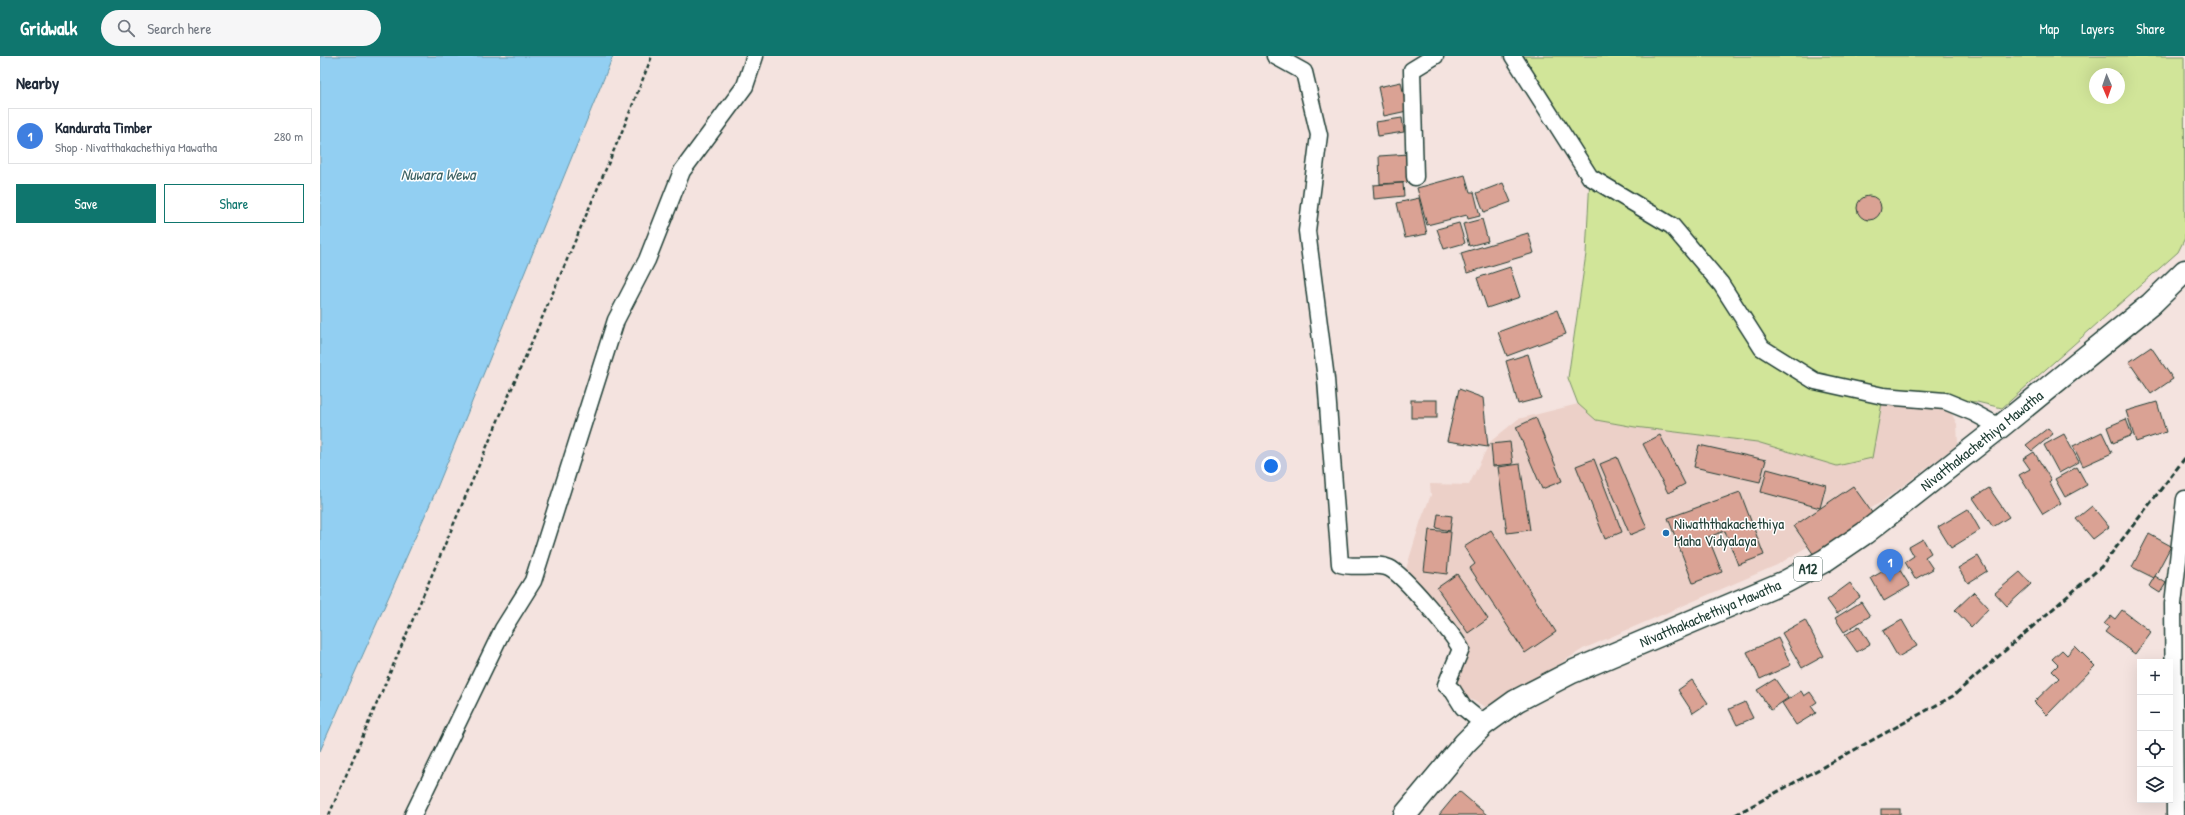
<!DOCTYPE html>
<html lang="en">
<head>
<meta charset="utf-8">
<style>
  body { margin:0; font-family:"Patrick Hand",sans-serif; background:#f6f6f7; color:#1f2937 }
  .controls { position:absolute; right:12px; bottom:12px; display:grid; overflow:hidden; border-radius:0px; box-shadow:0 4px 16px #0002 }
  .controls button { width:36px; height:36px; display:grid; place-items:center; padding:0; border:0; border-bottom:1px solid #e0e1e3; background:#fff; color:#1f2937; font:20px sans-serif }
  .compass { position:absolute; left:1769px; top:12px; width:36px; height:36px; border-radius:50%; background:#fff; box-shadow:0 4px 16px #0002; rotate:178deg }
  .you { position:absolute; left:951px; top:410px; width:14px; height:14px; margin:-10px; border:3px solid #fff; border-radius:50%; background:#1a73e8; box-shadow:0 0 0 6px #1a73e833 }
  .badge { display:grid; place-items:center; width:26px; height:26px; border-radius:50%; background:#0f766e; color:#fff; font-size:13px; font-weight:700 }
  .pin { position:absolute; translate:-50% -33px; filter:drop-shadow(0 1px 2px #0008) }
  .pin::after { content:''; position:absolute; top:21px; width:14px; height:12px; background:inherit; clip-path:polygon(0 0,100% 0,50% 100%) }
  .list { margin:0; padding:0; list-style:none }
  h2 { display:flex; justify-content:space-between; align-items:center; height:52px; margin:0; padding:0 16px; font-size:17px }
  h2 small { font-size:13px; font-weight:400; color:#747a83 }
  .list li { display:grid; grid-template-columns:26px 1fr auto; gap:12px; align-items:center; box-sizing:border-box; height:56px; margin:0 8px 8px; padding:0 8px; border:1px solid #e0e1e3; border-radius:0px }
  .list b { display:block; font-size:15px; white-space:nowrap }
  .list p { margin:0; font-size:13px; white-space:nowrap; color:#747a83 }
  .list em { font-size:13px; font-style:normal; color:#747a83 }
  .actions { display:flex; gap:8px; padding:12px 16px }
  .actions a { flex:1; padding:9px 0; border:1px solid #0f766e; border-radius:0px; text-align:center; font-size:14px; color:#0f766e }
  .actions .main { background:#0f766e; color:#fff }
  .icon { flex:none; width:22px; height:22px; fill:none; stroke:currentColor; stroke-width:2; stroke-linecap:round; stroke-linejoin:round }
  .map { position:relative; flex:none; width:1865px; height:759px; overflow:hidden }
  header { display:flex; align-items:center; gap:24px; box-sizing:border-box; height:56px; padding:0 20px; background:#0f766e; color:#fff }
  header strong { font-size:19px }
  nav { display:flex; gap:22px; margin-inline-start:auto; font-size:14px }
  .search { width:280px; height:36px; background:#f6f6f7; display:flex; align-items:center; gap:10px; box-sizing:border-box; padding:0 14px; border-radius:22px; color:#747a83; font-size:15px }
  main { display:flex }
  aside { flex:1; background:#fff }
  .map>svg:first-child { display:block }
  .built { fill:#ecd0c8 }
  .green { fill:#d1e599; stroke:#789166; fill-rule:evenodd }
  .water { fill:#92cff2; stroke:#6495a6 }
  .building { fill:#daa294; stroke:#1f3d34 }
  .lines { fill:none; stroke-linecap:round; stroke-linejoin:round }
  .minor-casing { stroke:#1f3d34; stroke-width:19 }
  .trunk-casing { stroke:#1f3d34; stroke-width:25 }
  .path { stroke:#1f3d34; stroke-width:2.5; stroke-dasharray:4 3; stroke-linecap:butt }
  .minor { stroke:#fff; stroke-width:16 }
  .trunk { stroke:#fff; stroke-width:22 }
  .rail { stroke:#1f3d34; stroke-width:3; stroke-dasharray:6 3; stroke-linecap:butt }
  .poi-dot { fill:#1f6fb2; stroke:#fff; stroke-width:1.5 }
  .labels { text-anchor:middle; stroke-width:3; stroke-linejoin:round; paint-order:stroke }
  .shield { fill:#fff; stroke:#627771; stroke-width:1 }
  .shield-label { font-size:14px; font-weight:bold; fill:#1f3d34 }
  .street-label { font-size:15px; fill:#1f3d34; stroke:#fff }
  .poi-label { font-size:15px; fill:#1f3d34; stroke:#fff; text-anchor:start }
  .water-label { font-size:16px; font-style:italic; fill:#3c6264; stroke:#fff }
</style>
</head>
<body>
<header>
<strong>Gridwalk</strong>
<div class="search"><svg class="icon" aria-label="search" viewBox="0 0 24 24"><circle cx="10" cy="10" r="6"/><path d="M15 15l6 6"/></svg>Search here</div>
<nav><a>Map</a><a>Layers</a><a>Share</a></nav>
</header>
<main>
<aside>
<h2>Nearby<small></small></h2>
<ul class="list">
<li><span class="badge" style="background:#3f7fe0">1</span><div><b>Kandurata Timber</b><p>Shop · Nivatthakachethiya Mawatha</p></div><em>280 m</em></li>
</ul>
<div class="actions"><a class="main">Save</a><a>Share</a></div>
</aside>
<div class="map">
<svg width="1865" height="759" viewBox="0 0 1865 759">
  <rect width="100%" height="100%" fill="#f4e3df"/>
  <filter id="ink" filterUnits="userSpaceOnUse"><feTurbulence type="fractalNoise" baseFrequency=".025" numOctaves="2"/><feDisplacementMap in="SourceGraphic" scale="8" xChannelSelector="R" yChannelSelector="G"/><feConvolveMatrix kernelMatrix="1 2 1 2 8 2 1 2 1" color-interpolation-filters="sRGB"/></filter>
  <g filter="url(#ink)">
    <polygon class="built" points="1563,340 1625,345 1637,368 1638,388 1563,445 1457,509 1263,593 1224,618 1166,651 1133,635 1141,593 1083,523 1101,464 1111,439 1110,428 1149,429 1170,386 1198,363 1258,348 1276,364 1315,371 1437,386 1517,410"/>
    <path class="green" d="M 1193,0 L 1864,0 L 1865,182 L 1858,196 L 1682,352 L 1657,346 L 1563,341 L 1552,402 L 1517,410 L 1437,386 L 1315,371 L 1276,364 L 1258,348 L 1248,322 L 1266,198 L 1270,121 ZM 1775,18 L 1799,18 L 1799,42 L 1775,42 Z"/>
    <polygon class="water" points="0,0 293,0 114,439 0,695"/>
    <g class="building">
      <polygon points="1081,26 1087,55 1064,60 1058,31"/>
      <polygon points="1082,62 1084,76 1058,80 1056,66"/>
      <polygon points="1089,98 1091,126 1060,128 1059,100"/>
      <polygon points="1145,119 1150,136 1154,136 1160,160 1148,163 1147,159 1107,169 1097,132"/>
      <polygon points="1083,127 1084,140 1054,143 1053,129"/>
      <polygon points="1183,127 1191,146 1164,156 1157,137"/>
      <circle cx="1549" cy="152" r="12"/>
      <polygon points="1099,142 1107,178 1085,182 1077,147"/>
      <polygon points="1162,163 1168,185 1149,190 1143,168"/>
      <polygon points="1139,167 1145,187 1124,193 1117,173"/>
      <polygon points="1208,177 1214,197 1147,217 1141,197"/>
      <polygon points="1190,211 1200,241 1167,252 1157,222"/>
      <polygon points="1237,254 1246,278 1187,300 1178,276"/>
      <polygon points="1831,291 1853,323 1831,338 1809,306"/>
      <polygon points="1208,298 1221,342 1198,348 1186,305"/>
      <polygon points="1139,333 1163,342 1168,391 1127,385"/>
      <rect x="1091" y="344" width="26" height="18"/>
      <polygon points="1837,346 1846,376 1816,386 1806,355"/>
      <polygon points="1216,362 1242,425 1222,433 1196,371"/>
      <polygon points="1806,363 1812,379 1793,387 1787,371"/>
      <polygon points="1728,372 1733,378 1712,395 1706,389"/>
      <polygon points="1782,376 1792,397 1763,410 1753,390"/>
      <polygon points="1744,378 1759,406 1739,417 1724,389"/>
      <polygon points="1340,379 1365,428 1348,437 1323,388"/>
      <polygon points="1190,386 1193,408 1173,410 1171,388"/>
      <polygon points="1379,389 1446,404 1440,426 1374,411"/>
      <polygon points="1714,396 1731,424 1729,426 1741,447 1723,458 1699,419 1710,413 1703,403"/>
      <polygon points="1297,401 1327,472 1310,479 1280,408"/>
      <polygon points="1274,403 1302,476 1285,483 1256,410"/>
      <polygon points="1200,408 1210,474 1187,477 1178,411"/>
      <polygon points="1757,411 1767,429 1745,441 1735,423"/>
      <polygon points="1447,413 1506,429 1500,452 1441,436"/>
      <polygon points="1533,430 1553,458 1494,499 1474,470"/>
      <polygon points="1669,432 1689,461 1673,471 1653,442"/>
      <polygon points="1420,436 1444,499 1418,509 1405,475 1388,481 1402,516 1373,527 1348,462"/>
      <polygon points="1772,450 1789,471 1773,483 1756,463"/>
      <polygon points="1648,453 1660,474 1631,492 1618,471"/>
      <polygon points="1118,458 1132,460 1130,475 1116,472"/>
      <polygon points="1109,474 1131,476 1127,518 1104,515"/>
      <polygon points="1171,474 1236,576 1205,597 1150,512 1155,508 1144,491"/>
      <polygon points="1829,478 1851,490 1834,522 1812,511"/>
      <polygon points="1603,483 1611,497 1605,501 1613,513 1595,523 1585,506 1594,500 1589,491"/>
      <polygon points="1658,500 1667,515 1648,527 1638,512"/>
      <polygon points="1576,508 1590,530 1564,545 1551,522"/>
      <polygon points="1700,516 1711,528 1687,550 1675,537"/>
      <polygon points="1137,518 1168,563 1148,577 1117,532"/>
      <polygon points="1835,520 1846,527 1840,537 1829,530"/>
      <polygon points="1530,527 1540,541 1517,558 1507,544"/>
      <polygon points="1654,536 1669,552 1651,571 1635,554"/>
      <polygon points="1541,546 1550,560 1524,576 1515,562"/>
      <polygon points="1802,554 1831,576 1815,598 1785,576 1789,571 1784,568 1791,560 1795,563"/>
      <polygon points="1485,564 1504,600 1482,612 1462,577"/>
      <polygon points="1582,564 1597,590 1578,601 1563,575"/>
      <polygon points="1539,570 1550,588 1537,596 1525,579"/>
      <polygon points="1458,582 1471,609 1440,623 1427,596"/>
      <polygon points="1755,590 1775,610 1727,659 1714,646 1739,622 1732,615 1738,609 1732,603 1742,594 1747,599"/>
      <polygon points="1455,623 1468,642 1451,654 1437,634"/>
      <polygon points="1372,624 1388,647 1373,657 1358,634"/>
      <polygon points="1481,635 1484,640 1490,636 1497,646 1491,650 1496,657 1476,669 1462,647"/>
      <polygon points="1425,646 1433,662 1417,669 1409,653"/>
      <polygon points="1139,735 1167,759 1119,759"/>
      <rect x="1561" y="753" width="19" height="6"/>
    </g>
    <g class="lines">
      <defs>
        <g id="minor">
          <path d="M 955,0 L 984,16 L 999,79 L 987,175 L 1006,323 L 1020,508 C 1036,513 1056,506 1069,512 C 1084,519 1132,577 1141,593 L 1126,629 L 1133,635 L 1143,651 L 1164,668"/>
          <polyline points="1193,0 1270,121 1352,170 1401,228 1442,292 1495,325 1563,340 1625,345 1652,356 1680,371"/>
          <polyline points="1095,121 1092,14 1115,0"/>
          <polyline points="93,759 183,573 213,525 296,264 327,204 362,115 425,30 435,0"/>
          <polyline points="1855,759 1853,548 1865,443"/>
        </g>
        <g id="trunk">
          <path id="s1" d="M 1085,759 L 1145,687 L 1164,668 L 1196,645 L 1252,616 L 1465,526 L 1504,505 L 1545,477 L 1680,371 L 1831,248 L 1865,215"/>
        </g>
      </defs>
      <use href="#minor" class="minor-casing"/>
      <use href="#trunk" class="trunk-casing"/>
      <polyline class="path" points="9,759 303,73 332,0"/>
      <use href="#minor" class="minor"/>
      <use href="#trunk" class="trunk"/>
      <polyline class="rail" points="1415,759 1633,640 1781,511 1865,402"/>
    </g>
  </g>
  <circle class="poi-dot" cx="1346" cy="477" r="4"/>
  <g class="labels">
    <rect class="shield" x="1474" y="501" width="28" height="24" rx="3"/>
    <g class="shield-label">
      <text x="1488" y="518">A12</text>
    </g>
    <g class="street-label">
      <text dy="5" stroke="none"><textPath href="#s1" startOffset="697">Nivatthakachethiya Mawatha</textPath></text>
      <text dy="5" stroke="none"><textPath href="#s1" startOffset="373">Nivatthakachethiya Mawatha</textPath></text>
    </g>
    <g class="poi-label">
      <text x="1354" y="473">Niwaththakachethiya<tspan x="1354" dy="17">Maha Vidyalaya</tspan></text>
    </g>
    <g class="water-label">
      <text x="118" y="124">Nuwara Wewa</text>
    </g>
  </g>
</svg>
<div class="controls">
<button>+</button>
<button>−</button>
<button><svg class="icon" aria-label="locate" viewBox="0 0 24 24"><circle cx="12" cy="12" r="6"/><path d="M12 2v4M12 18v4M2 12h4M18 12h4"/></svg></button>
<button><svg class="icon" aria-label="layers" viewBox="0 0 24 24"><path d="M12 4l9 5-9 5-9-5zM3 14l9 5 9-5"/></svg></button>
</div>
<svg class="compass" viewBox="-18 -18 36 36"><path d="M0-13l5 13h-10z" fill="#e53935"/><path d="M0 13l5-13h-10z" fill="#747a83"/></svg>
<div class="you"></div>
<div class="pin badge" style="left:1570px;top:526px;background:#3f7fe0">1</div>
</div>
</main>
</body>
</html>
